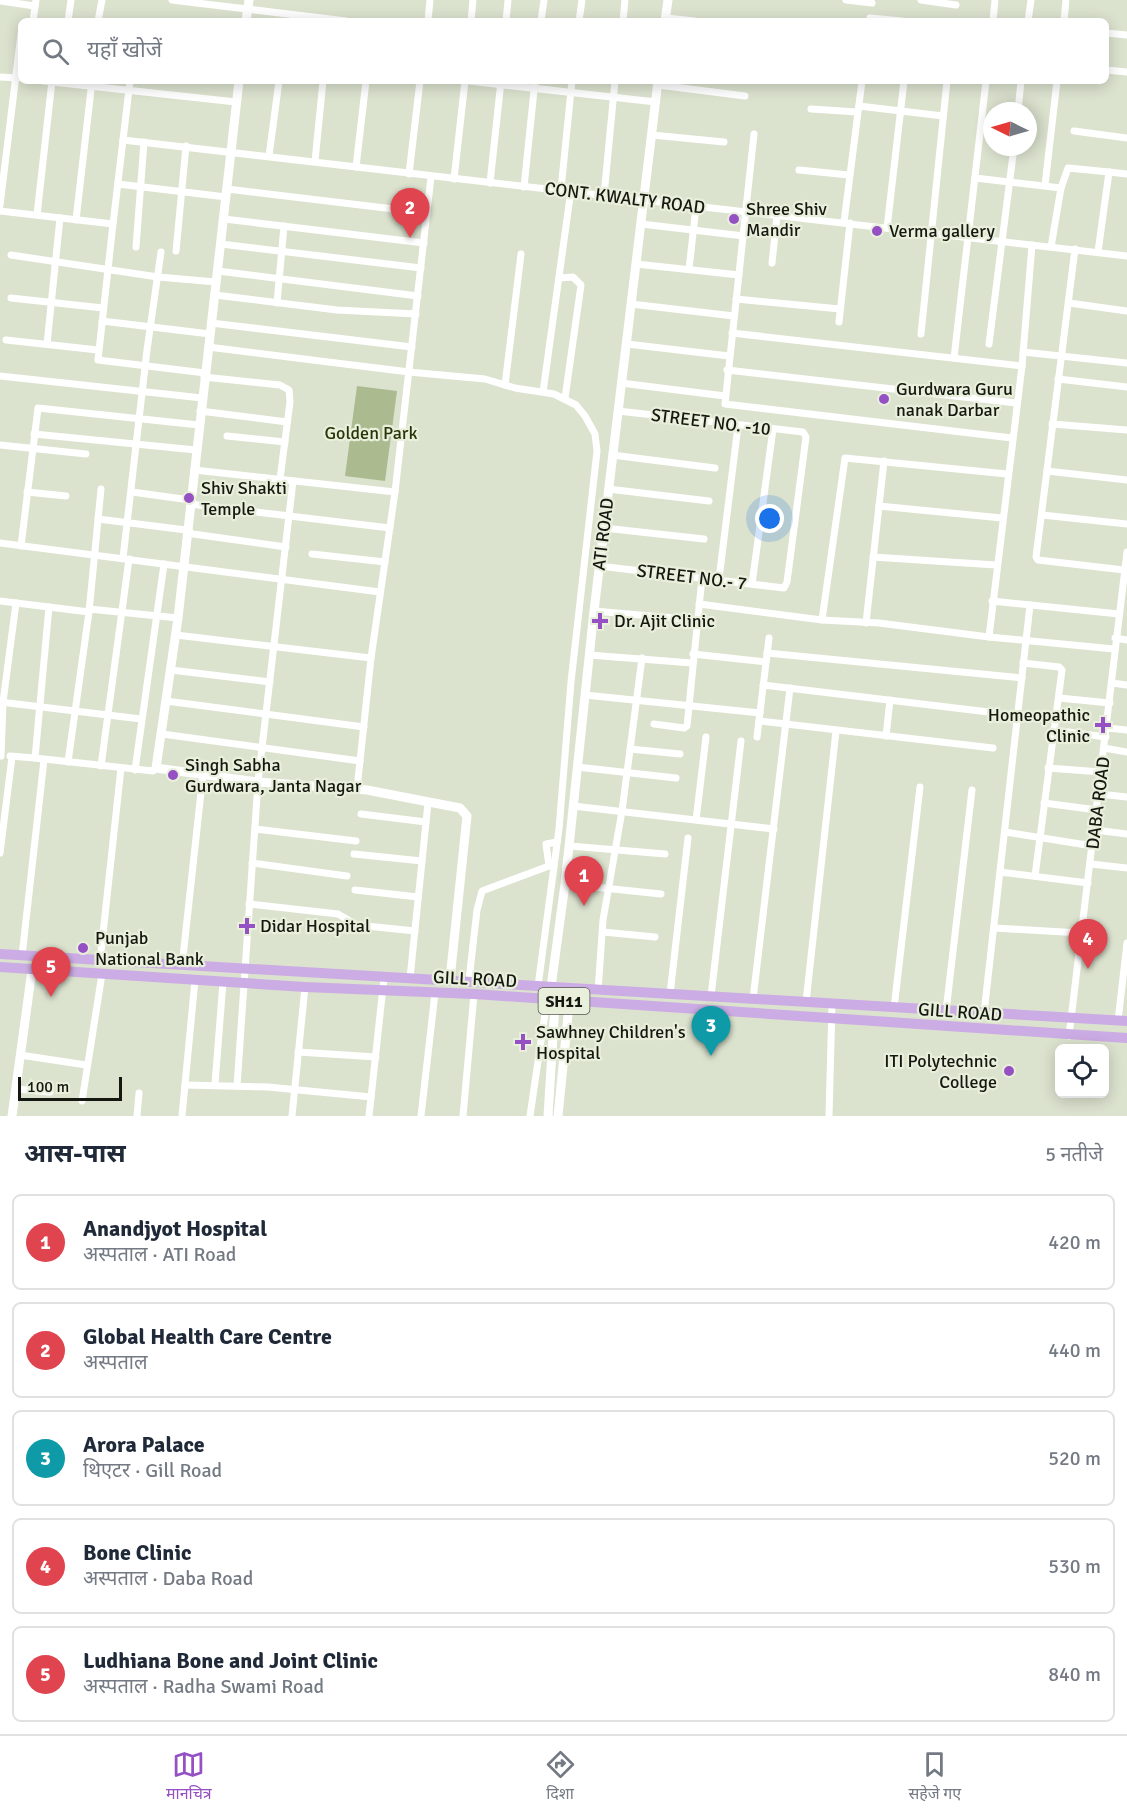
<!DOCTYPE html>
<html lang="hi">
<head>
<meta charset="utf-8">
<style>
  body { margin:0; font-family:Signika,"Noto Sans Devanagari",sans-serif; background:#f2f2f3; color:#1f2937 }
  .controls { position:absolute; right:18px; bottom:18px; display:grid; overflow:hidden; border-radius:9px; box-shadow:0 3px 15px #0003 }
  .controls button { width:54px; height:54px; display:grid; place-items:center; padding:0; border:0; border-bottom:2px solid #e0e1e3; background:#fff; color:#1f2937; font:30px sans-serif }
  .compass { position:absolute; left:983px; top:102px; width:54px; height:54px; border-radius:50%; background:#fff; box-shadow:0 3px 15px #0003; rotate:275deg }
  .scale { position:absolute; left:18px; bottom:15px; width:104px; box-sizing:border-box; padding-left:6px; border:3px solid #151811; border-top:0; font-size:16px; line-height:21px; white-space:nowrap; color:#151811; -webkit-text-stroke:4px #e8efdb; paint-order:stroke }
  .you { position:absolute; left:770px; top:519px; width:21px; height:21px; margin:-15px; border:4px solid #fff; border-radius:50%; background:#1a73e8; box-shadow:0 0 0 9px #1a73e833 }
  .badge { display:grid; place-items:center; width:39px; height:39px; border-radius:50%; background:#9550c4; color:#fff; font-size:20px; font-weight:700 }
  .pin { position:absolute; translate:-50% -50px; filter:drop-shadow(0 2px 3px #0008) }
  .pin::after { content:''; position:absolute; top:32px; width:21px; height:18px; background:inherit; clip-path:polygon(0 0,100% 0,50% 100%) }
  .list { margin:0; padding:0; list-style:none }
  h2 { display:flex; justify-content:space-between; align-items:center; height:78px; margin:0; padding:0 24px; font-size:26px }
  h2 small { font-size:20px; font-weight:400; color:#747a83 }
  .list li { display:grid; grid-template-columns:39px 1fr auto; gap:18px; align-items:center; box-sizing:border-box; height:96px; margin:0 12px 12px; padding:0 12px; border:2px solid #e0e1e3; border-radius:9px }
  .list b { display:block; font-size:22px; white-space:nowrap }
  .list p { margin:0; font-size:20px; white-space:nowrap; color:#747a83 }
  .list em { font-size:20px; font-style:normal; color:#747a83 }
  .icon { flex:none; width:33px; height:33px; fill:none; stroke:currentColor; stroke-width:2; stroke-linecap:round; stroke-linejoin:round }
  .map { position:relative; flex:none; width:1127px; height:1116px; overflow:hidden }
  .search { position:absolute; background:#fff; box-shadow:0 3px 15px #0003; left:18px; right:18px; top:18px; height:66px; display:flex; align-items:center; gap:15px; box-sizing:border-box; padding:0 21px; border-radius:9px; color:#747a83; font-size:22px }
  .sheet { height:618px; background:#fff }
  nav { display:flex; justify-content:space-around; align-items:center; box-sizing:border-box; height:84px; border-top:2px solid #e0e1e3; background:#fff; font-size:16px; color:#747a83 }
  nav a { display:grid; justify-items:center; gap:3px }
  nav .on { color:#9550c4 }
  .map>svg:first-child { display:block }
  .green { fill:#acba90 }
  .lines { fill:none; stroke-linecap:round; stroke-linejoin:round }
  .street { stroke:#fff; stroke-width:7 }
  .secondary { stroke:#fff; stroke-width:9 }
  .primary { stroke:#ccace4; stroke-width:10 }
  .poi-dot { fill:#9550c4; stroke:#e8efdb; stroke-width:2 }
  .labels { text-anchor:middle; stroke-width:4.5; stroke-linejoin:round; paint-order:stroke }
  .shield { fill:#e8efdb; stroke:#54584e; stroke-width:1.5 }
  .shield-label { font-size:16px; font-weight:bold; fill:#151811 }
  .street-label { font-size:18px; fill:#151811; stroke:#e8efdb }
  .poi-label { font-size:18px; fill:#151811; stroke:#e8efdb; text-anchor:start }
  .park-label { font-size:18px; fill:#29340a; stroke:#e8efdb }
</style>
</head>
<body>
<div class="map">
<svg width="1127" height="1116" viewBox="0 0 1127 1116">
  <rect width="100%" height="100%" fill="#dbe2ce"/>
  <polygon class="green" points="357,386 397,391 385,481 345,476"/>
  <g class="lines">
    <g class="street">
      <polyline points="172,0 346,21"/>
      <polyline points="846,0 872,3"/>
      <polyline points="921,0 956,5"/>
      <polyline points="0,1 35,6"/>
      <polyline points="666,18 695,21"/>
      <polyline points="870,18 902,21"/>
      <polyline points="33,21 36,0"/>
      <polyline points="68,21 71,0"/>
      <polyline points="98,21 102,0"/>
      <polyline points="428,21 430,0"/>
      <polyline points="471,21 473,0"/>
      <polyline points="506,21 508,0"/>
      <polyline points="541,21 544,0"/>
      <polyline points="579,21 582,0"/>
      <polyline points="623,21 625,0"/>
      <polyline points="993,21 995,0"/>
      <polyline points="1028,21 1031,0"/>
      <polyline points="1064,21 1066,0"/>
      <polyline points="1106,33 1127,35"/>
      <polyline points="1106,70 1127,72"/>
      <polyline points="0,77 18,78"/>
      <polyline points="43,81 236,102"/>
      <polyline points="469,81 656,102"/>
      <polyline points="658,85 745,96"/>
      <polyline points="859,106 943,116"/>
      <polyline points="811,109 857,112"/>
      <polyline points="1018,111 1021,81"/>
      <polyline points="1074,131 1127,138"/>
      <polyline points="754,134 725,404 1012,438"/>
      <polyline points="652,135 724,142"/>
      <polyline points="123,140 1127,256"/>
      <polyline points="269,156 279,81"/>
      <polyline points="315,161 323,81"/>
      <polyline points="356,167 366,81"/>
      <polyline points="799,170 849,175"/>
      <polyline points="409,174 420,81"/>
      <polyline points="975,178 1061,188"/>
      <polyline points="454,179 465,81"/>
      <polyline points="490,183 501,81"/>
      <polyline points="118,184 226,197"/>
      <polyline points="1045,185 1057,81"/>
      <polyline points="524,187 535,81"/>
      <polyline points="227,189 427,213"/>
      <polyline points="561,189 572,81"/>
      <polyline points="604,195 615,81"/>
      <polyline points="0,205 21,34"/>
      <polyline points="0,211 113,224 130,81"/>
      <polyline points="37,215 52,81"/>
      <polyline points="224,219 424,243"/>
      <polyline points="76,220 92,81"/>
      <polyline points="844,222 862,81"/>
      <polyline points="113,224 98,360 205,373"/>
      <polyline points="641,224 744,236"/>
      <polyline points="887,228 904,81"/>
      <polyline points="221,244 421,268"/>
      <polyline points="136,247 144,142"/>
      <polyline points="1051,247 1061,188 1068,168 1109,172"/>
      <polyline points="1075,249 1036,557 1038,560 1124,570"/>
      <polyline points="176,251 186,146"/>
      <polyline points="1098,252 1109,172 1127,174"/>
      <polyline points="11,255 158,277 216,282"/>
      <polyline points="772,263 777,216"/>
      <polyline points="636,264 739,275"/>
      <polyline points="689,269 696,207"/>
      <polyline points="218,271 418,296"/>
      <polyline points="559,278 573,277 581,285 565,398"/>
      <polyline points="215,295 337,310 416,314"/>
      <polyline points="11,298 103,308"/>
      <polyline points="736,299 840,309"/>
      <polyline points="277,303 284,226"/>
      <polyline points="1069,303 1127,311"/>
      <polyline points="631,304 734,316"/>
      <polyline points="102,321 210,334"/>
      <polyline points="839,322 850,223"/>
      <polyline points="211,323 412,347"/>
      <polyline points="732,333 1022,366"/>
      <polyline points="921,334 947,81"/>
      <polyline points="6,340 98,350"/>
      <polyline points="47,344 60,218"/>
      <polyline points="627,344 729,356"/>
      <polyline points="989,344 1014,147"/>
      <polyline points="208,347 409,372 485,379 515,388 554,394 576,405 585,416 595,434 597,451 571,682 559,829 538,986"/>
      <polyline points="1023,352 1127,363"/>
      <polyline points="954,358 986,81"/>
      <polyline points="727,370 1016,403"/>
      <polyline points="0,376 202,398"/>
      <polyline points="204,377 280,385 289,390 290,402 280,479"/>
      <polyline points="1058,379 1127,387"/>
      <polyline points="621,383 725,396"/>
      <polyline points="505,385 521,254"/>
      <polyline points="543,392 571,190"/>
      <polyline points="200,411 287,422"/>
      <polyline points="1052,424 1127,430"/>
      <polyline points="34,434 196,450"/>
      <polyline points="227,436 285,442"/>
      <polyline points="0,445 86,454"/>
      <polyline points="612,455 715,468"/>
      <polyline points="194,470 395,492"/>
      <polyline points="1047,471 1127,480"/>
      <polyline points="608,489 709,501"/>
      <polyline points="27,492 66,496"/>
      <polyline points="132,492 190,500"/>
      <polyline points="190,504 390,528"/>
      <polyline points="879,506 1002,518"/>
      <polyline points="1042,515 1127,524"/>
      <polyline points="98,519 186,530 193,534 286,547"/>
      <polyline points="604,528 704,539"/>
      <polyline points="0,543 380,592"/>
      <polyline points="21,546 38,408 199,425"/>
      <polyline points="312,554 385,562"/>
      <polyline points="873,557 996,565"/>
      <polyline points="123,558 147,350 161,252"/>
      <polyline points="599,566 784,588 787,582 806,437 803,432 618,411"/>
      <polyline points="719,579 738,426"/>
      <polyline points="752,584 773,429"/>
      <polyline points="0,601 89,612"/>
      <polyline points="992,601 1119,614"/>
      <polyline points="699,604 822,620 879,623 989,637 1114,649"/>
      <polyline points="49,607 35,758 153,771 156,768"/>
      <polyline points="89,609 178,618"/>
      <polyline points="594,611 697,620"/>
      <polyline points="822,620 845,458 1007,474"/>
      <polyline points="866,623 884,461"/>
      <polyline points="176,635 371,658"/>
      <polyline points="989,637 1022,366 1032,245"/>
      <polyline points="1115,638 1127,640"/>
      <polyline points="767,653 1022,678"/>
      <polyline points="693,654 766,662"/>
      <polyline points="589,655 692,663"/>
      <polyline points="1023,663 1059,667 1062,670 1035,876"/>
      <polyline points="171,670 270,682"/>
      <polyline points="1112,683 1127,685"/>
      <polyline points="763,685 997,713"/>
      <polyline points="585,695 760,713"/>
      <polyline points="1059,698 1110,703"/>
      <polyline points="166,701 364,727"/>
      <polyline points="0,702 141,719"/>
      <polyline points="759,721 993,748"/>
      <polyline points="654,724 684,728 687,726 702,578"/>
      <polyline points="1107,728 1127,730"/>
      <polyline points="1053,730 1106,737"/>
      <polyline points="162,734 360,761"/>
      <polyline points="886,736 890,700"/>
      <polyline points="757,737 769,638"/>
      <polyline points="1104,748 1127,752"/>
      <polyline points="630,749 680,754"/>
      <polyline points="1,756 3,702 16,603"/>
      <polyline points="10,756 35,758"/>
      <polyline points="68,762 89,612 101,489"/>
      <polyline points="101,766 129,559"/>
      <polyline points="577,767 676,778"/>
      <polyline points="1048,768 1101,772"/>
      <polyline points="135,770 164,564"/>
      <polyline points="357,789 371,658 395,492 431,177"/>
      <polyline points="1099,794 1127,797"/>
      <polyline points="1044,803 1097,810"/>
      <polyline points="573,806 774,829"/>
      <polyline points="361,814 426,822"/>
      <polyline points="696,820 706,737"/>
      <polyline points="255,829 356,841"/>
      <polyline points="1095,830 1127,834"/>
      <polyline points="1005,832 1093,846"/>
      <polyline points="570,846 665,854"/>
      <polyline points="0,853 12,757"/>
      <polyline points="354,854 422,861"/>
      <polyline points="252,863 347,876"/>
      <polyline points="1091,864 1127,868"/>
      <polyline points="1000,872 1088,883"/>
      <polyline points="565,884 661,894"/>
      <polyline points="355,890 418,897"/>
      <polyline points="249,904 338,914 357,925 415,931"/>
      <polyline points="994,928 1081,933"/>
      <polyline points="603,932 655,937"/>
      <polyline points="22,956 44,760"/>
      <polyline points="100,961 121,768"/>
      <polyline points="182,966 203,774"/>
      <polyline points="410,978 428,803"/>
      <polyline points="469,980 477,910 482,891 549,866 546,844 557,842"/>
      <polyline points="598,991 603,920 622,811 642,658"/>
      <polyline points="670,994 688,838"/>
      <polyline points="711,996 741,741"/>
      <polyline points="753,999 790,688"/>
      <polyline points="806,1002 836,731"/>
      <polyline points="894,1008 920,787"/>
      <polyline points="946,1011 972,790"/>
      <polyline points="984,1013 1030,605"/>
      <polyline points="1118,1021 1127,943"/>
      <polyline points="1069,1036 1127,552"/>
      <polyline points="298,1052 376,1057"/>
      <polyline points="20,1055 86,1065"/>
      <polyline points="215,1084 223,982"/>
      <polyline points="185,1085 268,1087 371,1097"/>
      <polyline points="237,1086 258,782 293,481"/>
      <polyline points="16,1089 50,1092"/>
      <polyline points="82,1101 102,974"/>
      <polyline points="137,1116 139,1093"/>
      <polyline points="182,1116 195,980"/>
      <polyline points="292,1116 305,987"/>
      <polyline points="369,1116 384,978"/>
      <polyline points="421,1116 435,993"/>
      <polyline points="463,1116 474,994"/>
      <polyline points="530,1116 547,1000"/>
      <polyline points="829,1116 832,1004"/>
    </g>
    <g class="secondary">
      <polyline points="246,21 249,0"/>
      <polyline points="665,21 668,0"/>
      <polyline points="239,81 178,618 156,768 258,782 367,790 460,808 467,816 450,979"/>
      <polyline points="551,987 565,884 594,611 658,81"/>
      <polyline points="12,1116 32,970"/>
      <polyline points="548,1116 556,988"/>
      <polyline points="558,1116 570,995"/>
    </g>
    <g class="primary">
      <polyline points="0,954 1127,1021"/>
      <polyline points="0,967 305,987 474,994 1127,1038"/>
    </g>
  </g>
  <g class="poi-dot">
    <circle cx="734" cy="219" r="6"/>
    <circle cx="877" cy="231" r="6"/>
    <circle cx="884" cy="399" r="6"/>
    <circle cx="189" cy="498" r="6"/>
    <path d="M597 612h6v6h6v6h-6v6h-6v-6h-6v-6h6z"/>
    <path d="M1100 716h6v6h6v6h-6v6h-6v-6h-6v-6h6z"/>
    <circle cx="173" cy="775" r="6"/>
    <path d="M244 917h6v6h6v6h-6v6h-6v-6h-6v-6h6z"/>
    <circle cx="83" cy="948" r="6"/>
    <path d="M520 1033h6v6h6v6h-6v6h-6v-6h-6v-6h6z"/>
    <circle cx="1009" cy="1071" r="6"/>
  </g>
  <g class="labels">
    <rect class="shield" x="538.5" y="988" width="51" height="26" rx="4.5"/>
    <g class="shield-label">
      <text x="564" y="1007">SH11</text>
    </g>
    <g class="street-label">
      <text transform="translate(625 198) rotate(7)" y="6">CONT. KWALTY ROAD</text>
      <text transform="translate(711 422) rotate(7)" y="6">STREET NO. -10</text>
      <text transform="translate(603 534) rotate(-83)" y="6">ATI ROAD</text>
      <text transform="translate(692 577) rotate(7)" y="6">STREET NO.- 7</text>
      <text transform="translate(1098 803) rotate(-83)" y="6">DABA ROAD</text>
      <text transform="translate(475 979) rotate(3)" y="6">GILL ROAD</text>
      <text transform="translate(960 1012) rotate(4)" y="6">GILL ROAD</text>
    </g>
    <g class="poi-label">
      <text x="746" y="215">Shree Shiv<tspan x="746" dy="21">Mandir</tspan></text>
      <text x="889" y="237">Verma gallery</text>
      <text x="896" y="395">Gurdwara Guru<tspan x="896" dy="21">nanak Darbar</tspan></text>
      <text x="201" y="494">Shiv Shakti<tspan x="201" dy="21">Temple</tspan></text>
      <text x="614" y="627">Dr. Ajit Clinic</text>
      <text x="1090" y="721" text-anchor="end">Homeopathic<tspan x="1090" dy="21">Clinic</tspan></text>
      <text x="185" y="771">Singh Sabha<tspan x="185" dy="21">Gurdwara, Janta Nagar</tspan></text>
      <text x="260" y="932">Didar Hospital</text>
      <text x="95" y="944">Punjab<tspan x="95" dy="21">National Bank</tspan></text>
      <text x="536" y="1038">Sawhney Children's<tspan x="536" dy="21">Hospital</tspan></text>
      <text x="997" y="1067" text-anchor="end">ITI Polytechnic<tspan x="997" dy="21">College</tspan></text>
    </g>
    <g class="park-label">
      <text x="371" y="439">Golden Park</text>
    </g>
  </g>
</svg>
<div class="controls">
<button><svg class="icon" aria-label="locate" viewBox="0 0 24 24"><circle cx="12" cy="12" r="6"/><path d="M12 2v4M12 18v4M2 12h4M18 12h4"/></svg></button>
</div>
<svg class="compass" viewBox="-18 -18 36 36"><path d="M0-13l5 13h-10z" fill="#e53935"/><path d="M0 13l5-13h-10z" fill="#747a83"/></svg>
<div class="scale">100 m</div>
<div class="you"></div>
<div class="pin badge" style="left:584px;top:906px;background:#e0444e">1</div>
<div class="pin badge" style="left:410px;top:238px;background:#e0444e">2</div>
<div class="pin badge" style="left:711px;top:1056px;background:#0f9aa8">3</div>
<div class="pin badge" style="left:1088px;top:969px;background:#e0444e">4</div>
<div class="pin badge" style="left:51px;top:997px;background:#e0444e">5</div>
<div class="search"><svg class="icon" aria-label="search" viewBox="0 0 24 24"><circle cx="10" cy="10" r="6"/><path d="M15 15l6 6"/></svg>यहाँ खोजें</div>
</div>
<section class="sheet">
<h2>आस-पास<small>5 नतीजे</small></h2>
<ul class="list">
<li><span class="badge" style="background:#e0444e">1</span><div><b>Anandjyot Hospital</b><p>अस्पताल · ATI Road</p></div><em>420 m</em></li>
<li><span class="badge" style="background:#e0444e">2</span><div><b>Global Health Care Centre</b><p>अस्पताल</p></div><em>440 m</em></li>
<li><span class="badge" style="background:#0f9aa8">3</span><div><b>Arora Palace</b><p>थिएटर · Gill Road</p></div><em>520 m</em></li>
<li><span class="badge" style="background:#e0444e">4</span><div><b>Bone Clinic</b><p>अस्पताल · Daba Road</p></div><em>530 m</em></li>
<li><span class="badge" style="background:#e0444e">5</span><div><b>Ludhiana Bone and Joint Clinic</b><p>अस्पताल · Radha Swami Road</p></div><em>840 m</em></li>
</ul>
</section>
<nav>
<a class="on"><svg class="icon" aria-label="map" viewBox="0 0 24 24"><path d="M3 6l6-2 6 2 6-2v14l-6 2-6-2-6 2zM9 4v14M15 6v14"/></svg>मानचित्र</a>
<a><svg class="icon" aria-label="directions" viewBox="0 0 24 24"><path d="M12 3l9 9-9 9-9-9zM9 14v-3h6M13 9l2 2-2 2"/></svg>दिशा</a>
<a><svg class="icon" aria-label="saved" viewBox="0 0 24 24"><path d="M7 4h10v16l-5-4-5 4z"/></svg>सहेजे गए</a>
</nav>
</body>
</html>
